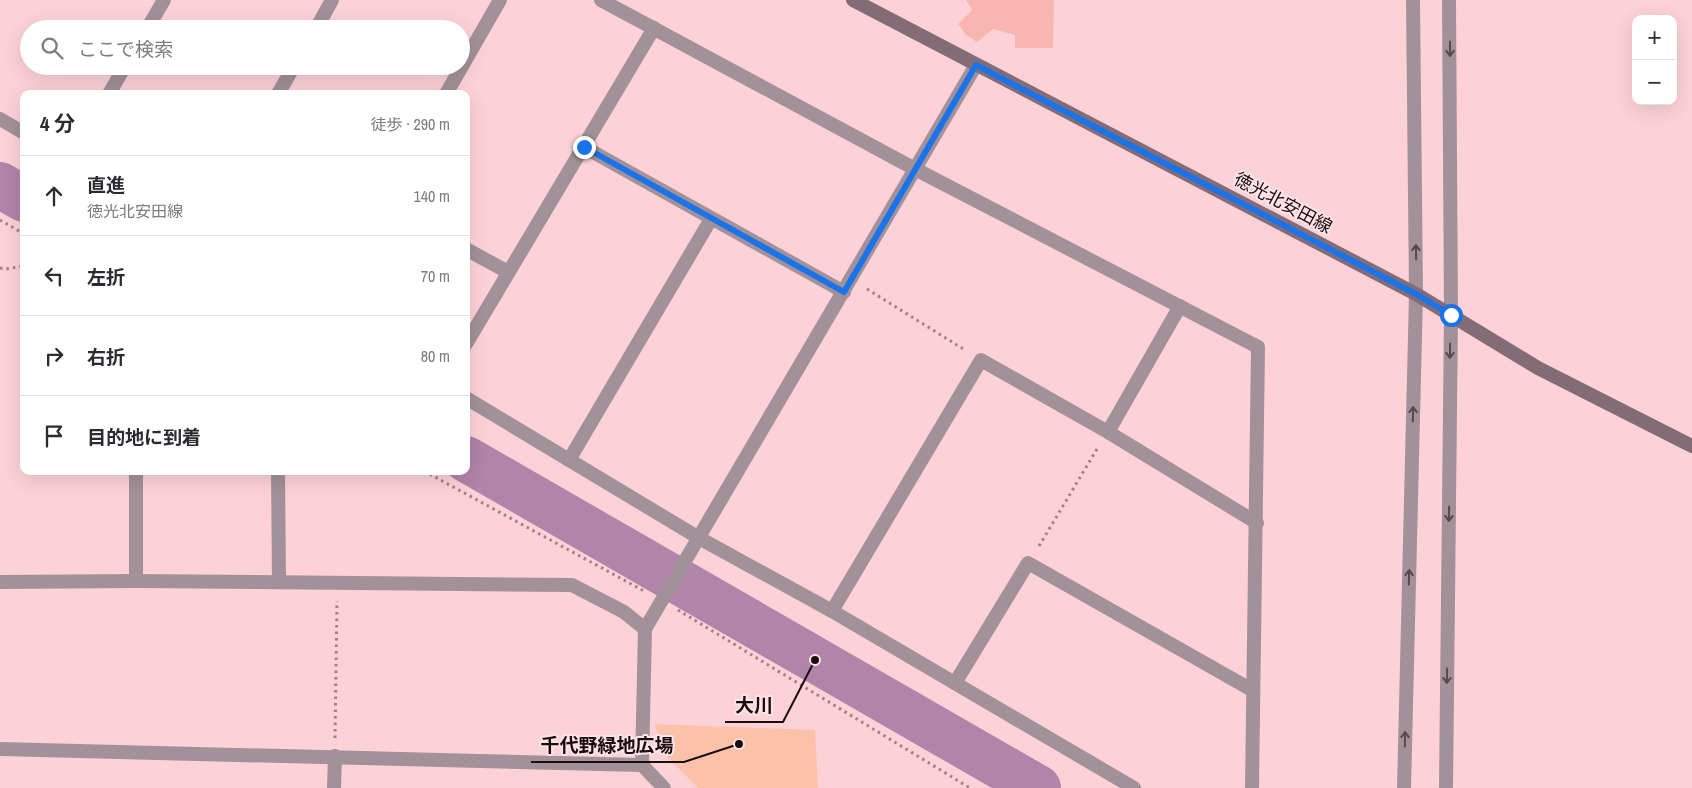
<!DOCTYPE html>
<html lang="ja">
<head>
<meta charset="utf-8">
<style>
  body { margin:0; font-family:"Archivo Narrow","Noto Sans JP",sans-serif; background:#f7f7f7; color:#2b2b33 }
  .controls { position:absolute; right:15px; top:15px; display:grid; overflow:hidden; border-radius:10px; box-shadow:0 5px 20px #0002 }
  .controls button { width:45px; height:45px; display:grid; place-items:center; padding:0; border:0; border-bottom:1px solid #e1e1e2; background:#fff; color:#2b2b33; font:25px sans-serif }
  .stop { position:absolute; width:15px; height:15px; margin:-11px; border:4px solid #1a73e8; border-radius:50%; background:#fff }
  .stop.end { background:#1a73e8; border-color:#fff; box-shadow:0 1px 5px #0008 }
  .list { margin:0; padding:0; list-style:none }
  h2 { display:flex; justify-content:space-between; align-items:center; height:65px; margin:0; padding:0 20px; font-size:21px }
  h2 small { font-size:16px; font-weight:400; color:#7c7c81 }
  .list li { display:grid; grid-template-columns:32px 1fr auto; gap:15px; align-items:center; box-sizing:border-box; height:80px; padding:0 20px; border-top:1px solid #e1e1e2 }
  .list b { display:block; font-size:19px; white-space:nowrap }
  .list p { margin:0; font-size:16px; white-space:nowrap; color:#7c7c81 }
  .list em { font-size:16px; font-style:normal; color:#7c7c81 }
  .icon { flex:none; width:28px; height:28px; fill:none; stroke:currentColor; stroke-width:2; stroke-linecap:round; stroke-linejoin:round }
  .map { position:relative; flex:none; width:1692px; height:788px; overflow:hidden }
  .search { position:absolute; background:#fff; box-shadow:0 5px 20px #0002; left:20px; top:20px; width:450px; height:55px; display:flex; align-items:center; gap:12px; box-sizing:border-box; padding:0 18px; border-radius:28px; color:#7c7c81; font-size:19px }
  .panel { position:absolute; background:#fff; box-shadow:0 5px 20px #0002; left:20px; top:90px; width:450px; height:385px; border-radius:10px }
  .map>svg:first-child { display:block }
  .green { fill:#fcc2a9 }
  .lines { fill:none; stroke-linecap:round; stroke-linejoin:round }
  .river { stroke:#b184a9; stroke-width:46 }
  .building { fill:#f7b7b0 }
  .path { stroke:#a08186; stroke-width:3; stroke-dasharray:2.5 4; stroke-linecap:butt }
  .minor { stroke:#a29198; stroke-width:14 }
  .tertiary { stroke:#a29198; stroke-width:14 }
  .secondary { stroke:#846c77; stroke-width:14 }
  .oneway { stroke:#58484d }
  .route { stroke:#1a73e8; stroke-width:6 }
  .labels { text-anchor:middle; stroke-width:4; stroke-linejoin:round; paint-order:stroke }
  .street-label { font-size:18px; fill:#1b0d0f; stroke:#fee4e8 }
  .leader { fill:none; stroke:#1b0d0f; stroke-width:2 }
  .callout-dot { fill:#1b0d0f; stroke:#fee4e8; stroke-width:2 }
  .callout-label { font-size:19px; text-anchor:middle; font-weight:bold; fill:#1b0d0f; stroke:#fee4e8; stroke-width:4; stroke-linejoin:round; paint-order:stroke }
</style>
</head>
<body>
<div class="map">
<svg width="1692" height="788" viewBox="0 0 1692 788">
  <rect width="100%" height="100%" fill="#fcd2d8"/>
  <polygon class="green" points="654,724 815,730 818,788 698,788 668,758"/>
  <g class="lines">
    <g class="river">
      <polyline points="0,185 24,199"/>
      <polyline points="466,459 1038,788"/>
    </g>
  </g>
  <polygon class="building" points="966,0 1054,0 1053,48 1015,48 1015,35 993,29 977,42 966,35 958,24 972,10"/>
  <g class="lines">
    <g class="path">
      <polyline points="0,220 24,234"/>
      <polyline points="0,268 6,269 24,266"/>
      <polyline points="867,289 965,350"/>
      <polyline points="424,471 644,591"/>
      <polyline points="1039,546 1097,449"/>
      <polyline points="678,610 970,788"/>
      <polyline points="335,738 337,601"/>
    </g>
    <g class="minor">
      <polyline points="601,0 915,169 1258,347 1252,788"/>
      <polyline points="147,29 164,0"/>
      <polyline points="316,29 332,0"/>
      <polyline points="109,94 125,66"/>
      <polyline points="278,94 294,66"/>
      <polyline points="446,94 500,0"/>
      <polyline points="0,119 24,133"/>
      <polyline points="584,147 844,292"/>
      <polyline points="466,249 508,272"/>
      <polyline points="466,344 654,28"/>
      <polyline points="466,398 699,538 832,611 1134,788"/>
      <polyline points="1108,432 1180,306"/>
      <polyline points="569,460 711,219"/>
      <polyline points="136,471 136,581"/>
      <polyline points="278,471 279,582"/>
      <polyline points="0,582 136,581 572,585 624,612 645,629"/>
      <polyline points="832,611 981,360 1108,432 1257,523"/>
      <polyline points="955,683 1028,563 1252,690"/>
      <polyline points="642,765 645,629 976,65"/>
      <polyline points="334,788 335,756"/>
    </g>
    <g class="tertiary">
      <polyline points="0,749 642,765 664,788"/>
      <polyline points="1404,788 1416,294 1413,0"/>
      <polyline points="1446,788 1451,315 1449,0"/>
    </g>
    <polyline class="secondary" points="853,0 1416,294 1538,368 1692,446"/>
  </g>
  <defs><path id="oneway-shaft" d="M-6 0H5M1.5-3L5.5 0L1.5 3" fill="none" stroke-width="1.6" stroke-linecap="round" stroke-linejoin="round" transform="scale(1.25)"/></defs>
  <g class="oneway">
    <use href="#oneway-shaft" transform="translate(1450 49) rotate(90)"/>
    <use href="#oneway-shaft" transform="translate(1416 252) rotate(-91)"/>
    <use href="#oneway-shaft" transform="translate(1450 351) rotate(91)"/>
    <use href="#oneway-shaft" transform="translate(1413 414) rotate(-89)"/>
    <use href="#oneway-shaft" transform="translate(1449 514) rotate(91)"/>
    <use href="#oneway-shaft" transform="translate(1409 577) rotate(-89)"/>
    <use href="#oneway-shaft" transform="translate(1447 676) rotate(91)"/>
    <use href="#oneway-shaft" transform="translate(1405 739) rotate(-89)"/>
  </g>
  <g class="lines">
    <polyline class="route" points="584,147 844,292 976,65 1416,294 1451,315"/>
  </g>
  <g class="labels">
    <g class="street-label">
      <text transform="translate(1283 203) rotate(28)" y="6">徳光北安田線</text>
    </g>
  </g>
  <path class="leader" d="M815 660L783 722H725M739 744L684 762H531"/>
  <g class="callout-dot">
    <circle cx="815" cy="660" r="5"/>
    <circle cx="739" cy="744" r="5"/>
  </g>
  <g class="callout-label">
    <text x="754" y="712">大川</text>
    <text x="607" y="752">千代野緑地広場</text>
  </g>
</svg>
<div class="controls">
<button>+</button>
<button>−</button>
</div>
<div class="stop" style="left:1451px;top:315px"></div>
<div class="stop end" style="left:584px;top:147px"></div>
<div class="search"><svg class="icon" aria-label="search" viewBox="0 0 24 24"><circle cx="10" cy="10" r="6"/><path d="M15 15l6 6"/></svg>ここで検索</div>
<section class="panel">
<h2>4 分<small>徒歩 · 290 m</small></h2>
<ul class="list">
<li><svg class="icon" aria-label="ahead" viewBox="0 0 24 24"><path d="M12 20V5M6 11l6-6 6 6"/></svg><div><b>直進</b><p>徳光北安田線</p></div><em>140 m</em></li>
<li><svg class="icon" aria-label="left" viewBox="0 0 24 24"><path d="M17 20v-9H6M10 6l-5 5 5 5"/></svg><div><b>左折</b></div><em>70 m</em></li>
<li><svg class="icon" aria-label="right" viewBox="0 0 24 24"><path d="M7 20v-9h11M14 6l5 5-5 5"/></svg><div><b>右折</b></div><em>80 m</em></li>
<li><svg class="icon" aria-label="arrive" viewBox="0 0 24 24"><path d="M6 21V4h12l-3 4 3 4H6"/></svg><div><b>目的地に到着</b></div></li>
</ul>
</section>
</div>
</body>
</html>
